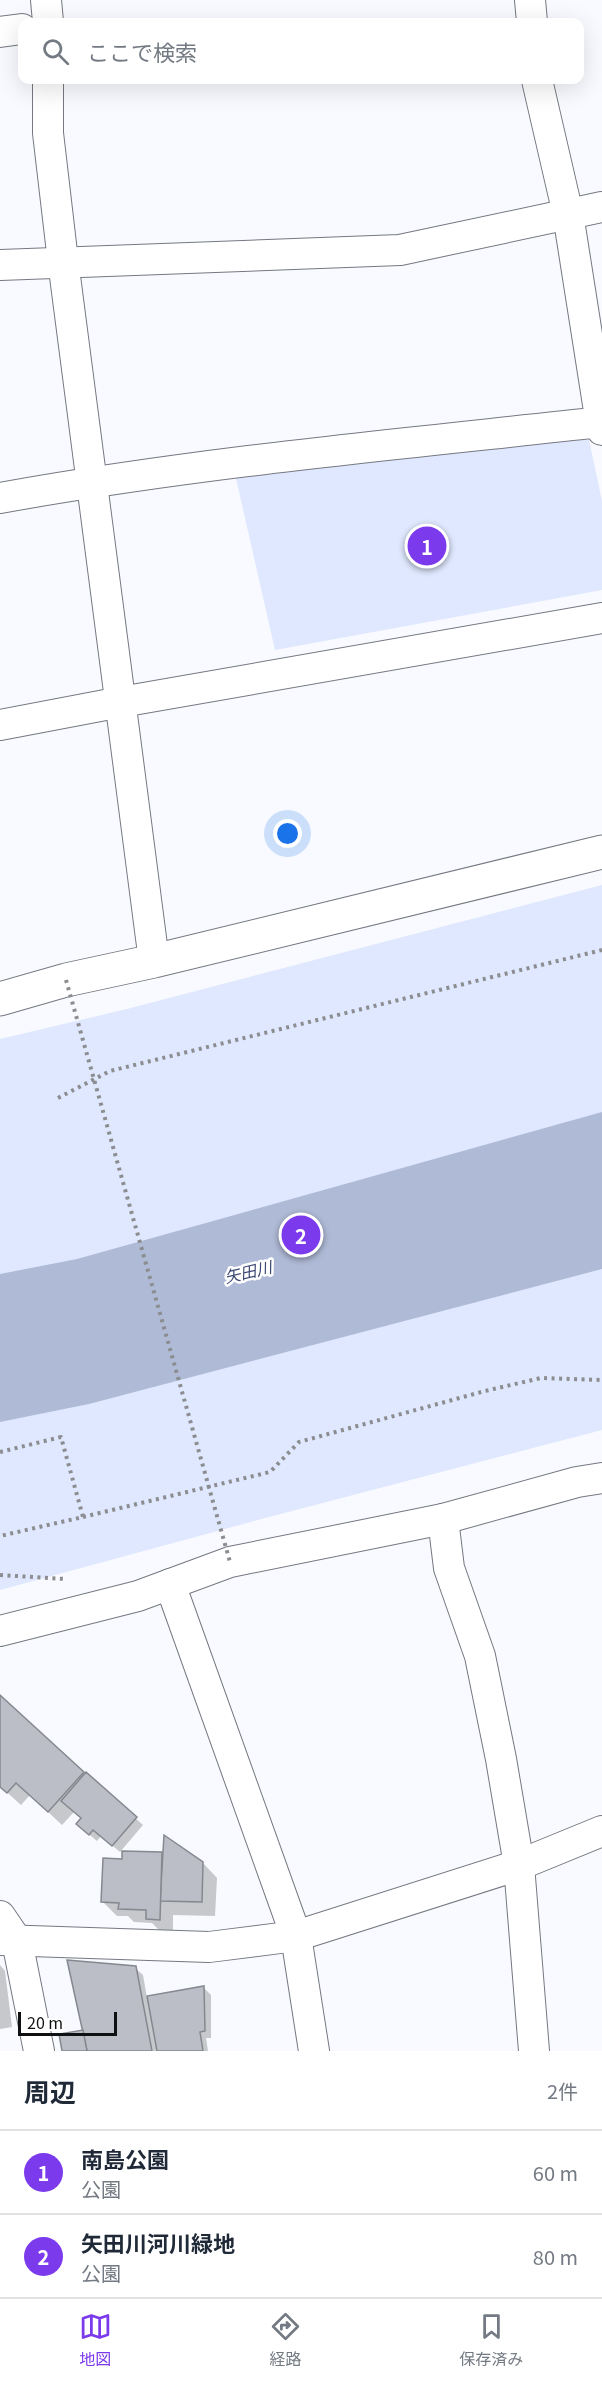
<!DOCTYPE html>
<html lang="ja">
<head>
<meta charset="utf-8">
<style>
  body { margin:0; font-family:Georgia,"Noto Sans JP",serif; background:#f2f2f3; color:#1f2937 }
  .scale { position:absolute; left:18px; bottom:15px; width:99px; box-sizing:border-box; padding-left:6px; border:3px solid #0f1012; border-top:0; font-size:16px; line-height:21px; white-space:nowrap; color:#0f1012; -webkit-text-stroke:4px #fff; paint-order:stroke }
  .you { position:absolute; left:288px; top:834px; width:21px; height:21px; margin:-15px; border:4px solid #fff; border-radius:50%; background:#1a73e8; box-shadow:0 0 0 9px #1a73e833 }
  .badge { display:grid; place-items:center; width:39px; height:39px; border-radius:50%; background:#7c3aed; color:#fff; font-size:20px; font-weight:700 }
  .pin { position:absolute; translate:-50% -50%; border:3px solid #fff; box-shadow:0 2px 6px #0006 }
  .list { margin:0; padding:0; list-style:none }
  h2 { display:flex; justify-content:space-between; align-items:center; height:78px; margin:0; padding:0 24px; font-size:26px }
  h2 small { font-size:20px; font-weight:400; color:#747a83 }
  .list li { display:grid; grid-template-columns:39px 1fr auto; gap:18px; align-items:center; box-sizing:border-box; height:84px; padding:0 24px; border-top:2px solid #e0e1e3 }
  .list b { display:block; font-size:22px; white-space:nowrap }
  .list p { margin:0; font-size:20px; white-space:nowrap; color:#747a83 }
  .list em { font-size:20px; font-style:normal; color:#747a83 }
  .icon { flex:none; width:33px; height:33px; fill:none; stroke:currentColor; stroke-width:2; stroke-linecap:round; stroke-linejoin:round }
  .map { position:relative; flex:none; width:602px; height:2051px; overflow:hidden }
  .search { position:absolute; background:#fff; box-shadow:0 6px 24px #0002; left:18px; right:18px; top:18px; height:66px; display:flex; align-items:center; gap:15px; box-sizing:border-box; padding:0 21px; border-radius:12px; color:#747a83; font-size:22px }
  .sheet { height:246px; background:#fff }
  nav { display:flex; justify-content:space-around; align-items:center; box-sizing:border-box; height:84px; border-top:2px solid #e0e1e3; background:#fff; font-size:16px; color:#747a83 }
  nav a { display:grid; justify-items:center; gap:3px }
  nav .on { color:#7c3aed }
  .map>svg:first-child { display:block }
  .green { fill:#dfe8fe }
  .water { fill:#afbad6 }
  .shadow { fill:#0003 }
  .building { fill:#bbbec6; stroke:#85888f; stroke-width:1.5 }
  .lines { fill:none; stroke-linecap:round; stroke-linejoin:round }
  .minor-casing { stroke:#757880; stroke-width:32 }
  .tertiary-casing { stroke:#757880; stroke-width:35 }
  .path { stroke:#8b8d90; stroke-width:4; stroke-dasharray:3 4.5; stroke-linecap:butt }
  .minor { stroke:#fff; stroke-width:30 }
  .tertiary { stroke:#fff; stroke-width:33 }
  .path-bridge { stroke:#8b8d90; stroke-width:4; stroke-dasharray:3 4.5; stroke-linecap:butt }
  .labels { text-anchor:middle; stroke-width:5; stroke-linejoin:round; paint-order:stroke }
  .water-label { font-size:16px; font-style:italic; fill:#3b4872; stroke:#fff }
</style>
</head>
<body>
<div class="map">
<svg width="602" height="2051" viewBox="0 0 602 2051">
  <rect width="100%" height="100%" fill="#f8faff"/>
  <g class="green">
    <polygon points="576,440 589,440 602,501 602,590 275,650 235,474"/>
    <polygon points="602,885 602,1430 269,1517 0,1590 0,1039 127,1009"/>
  </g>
  <polygon class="water" points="602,1112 602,1269 89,1404 0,1422 0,1274 77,1259"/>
  <g class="shadow">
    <polygon points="0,1697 143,1825 120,1852 101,1836 97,1841 85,1831 83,1819 74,1812 62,1825 30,1795 21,1805 0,1786"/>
    <polygon points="124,1853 165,1854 203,1863 217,1878 215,1916 173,1915 173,1933 161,1932 152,1923 134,1922 128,1916 117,1916 103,1902 123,1860"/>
    <polygon points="0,1965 5,1971 12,2027 0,2029"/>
    <polygon points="135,1968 143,1975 147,1998 204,1988 211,1995 211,2038 206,2038 208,2051 63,2051 84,2032"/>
  </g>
  <g class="building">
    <polygon points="0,1695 84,1772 48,1812 16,1783 7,1793 0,1787"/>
    <polygon points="86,1772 137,1817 112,1846 93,1830 89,1835 76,1824 81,1818 61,1801"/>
    <polygon points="164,1835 203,1862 202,1902 160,1901"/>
    <polygon points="122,1851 162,1852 160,1920 146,1919 146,1910 118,1909 119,1903 101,1902 103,1858 122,1859"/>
    <polygon points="67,1960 136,1966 152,2051 87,2051"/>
    <polygon points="204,1986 205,2031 200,2032 203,2051 157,2051 147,1996"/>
    <polygon points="83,2030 87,2051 62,2051 59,2034"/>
  </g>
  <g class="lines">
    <defs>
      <g id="minor">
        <polyline points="46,0 48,22"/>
        <polyline points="530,0 532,22"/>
        <polyline points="0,32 22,29"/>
        <polyline points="48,80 48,133 63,261 154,961"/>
        <polyline points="537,80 568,214 602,430"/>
        <polyline points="0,265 400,250 602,207"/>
        <path d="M 0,498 C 199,462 401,444 602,422"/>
        <polyline points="0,725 121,702 602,618"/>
        <polyline points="443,1519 449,1568 480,1656 501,1759 519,1865 534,2051"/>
        <polyline points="170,1584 296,1936 314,2051"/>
        <polyline points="0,1631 138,1596 230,1562 443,1519 577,1482 602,1478"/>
        <polyline points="0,1916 17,1941 39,2051"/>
        <polyline points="0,1940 209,1947 296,1936 519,1865 602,1831"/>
      </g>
      <polyline id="tertiary" points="0,999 66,980 154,961 602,852"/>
    </defs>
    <use href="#minor" class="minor-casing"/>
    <use href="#tertiary" class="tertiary-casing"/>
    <g class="path">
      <polyline points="58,1098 110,1071 602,950"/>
      <polyline points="0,1452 61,1437 83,1517 0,1536"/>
      <polyline points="83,1517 270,1472 299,1442 485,1391 541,1378 602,1380"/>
      <polyline points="0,1575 65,1579 66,1581"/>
    </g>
    <use href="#minor" class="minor"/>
    <use href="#tertiary" class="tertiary"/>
    <polyline class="path-bridge" points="66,980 230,1562"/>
  </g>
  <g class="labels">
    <g class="water-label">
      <text transform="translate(248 1272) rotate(-13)" y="6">矢田川</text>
    </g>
  </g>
</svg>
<div class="scale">20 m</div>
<div class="you"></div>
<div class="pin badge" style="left:427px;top:546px">1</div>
<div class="pin badge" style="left:301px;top:1235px">2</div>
<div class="search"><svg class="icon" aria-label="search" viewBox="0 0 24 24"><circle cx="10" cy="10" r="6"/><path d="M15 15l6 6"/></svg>ここで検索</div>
</div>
<section class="sheet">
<h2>周辺<small>2件</small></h2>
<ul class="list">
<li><span class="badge">1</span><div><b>南島公園</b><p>公園</p></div><em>60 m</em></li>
<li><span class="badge">2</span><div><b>矢田川河川緑地</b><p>公園</p></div><em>80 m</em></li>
</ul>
</section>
<nav>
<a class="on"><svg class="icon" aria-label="map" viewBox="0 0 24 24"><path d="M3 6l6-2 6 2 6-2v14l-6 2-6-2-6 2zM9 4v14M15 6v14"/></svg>地図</a>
<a><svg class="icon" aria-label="directions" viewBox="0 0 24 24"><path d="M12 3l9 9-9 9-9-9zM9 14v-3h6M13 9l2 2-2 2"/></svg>経路</a>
<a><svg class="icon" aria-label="saved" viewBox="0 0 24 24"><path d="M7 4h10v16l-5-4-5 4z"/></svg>保存済み</a>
</nav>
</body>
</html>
